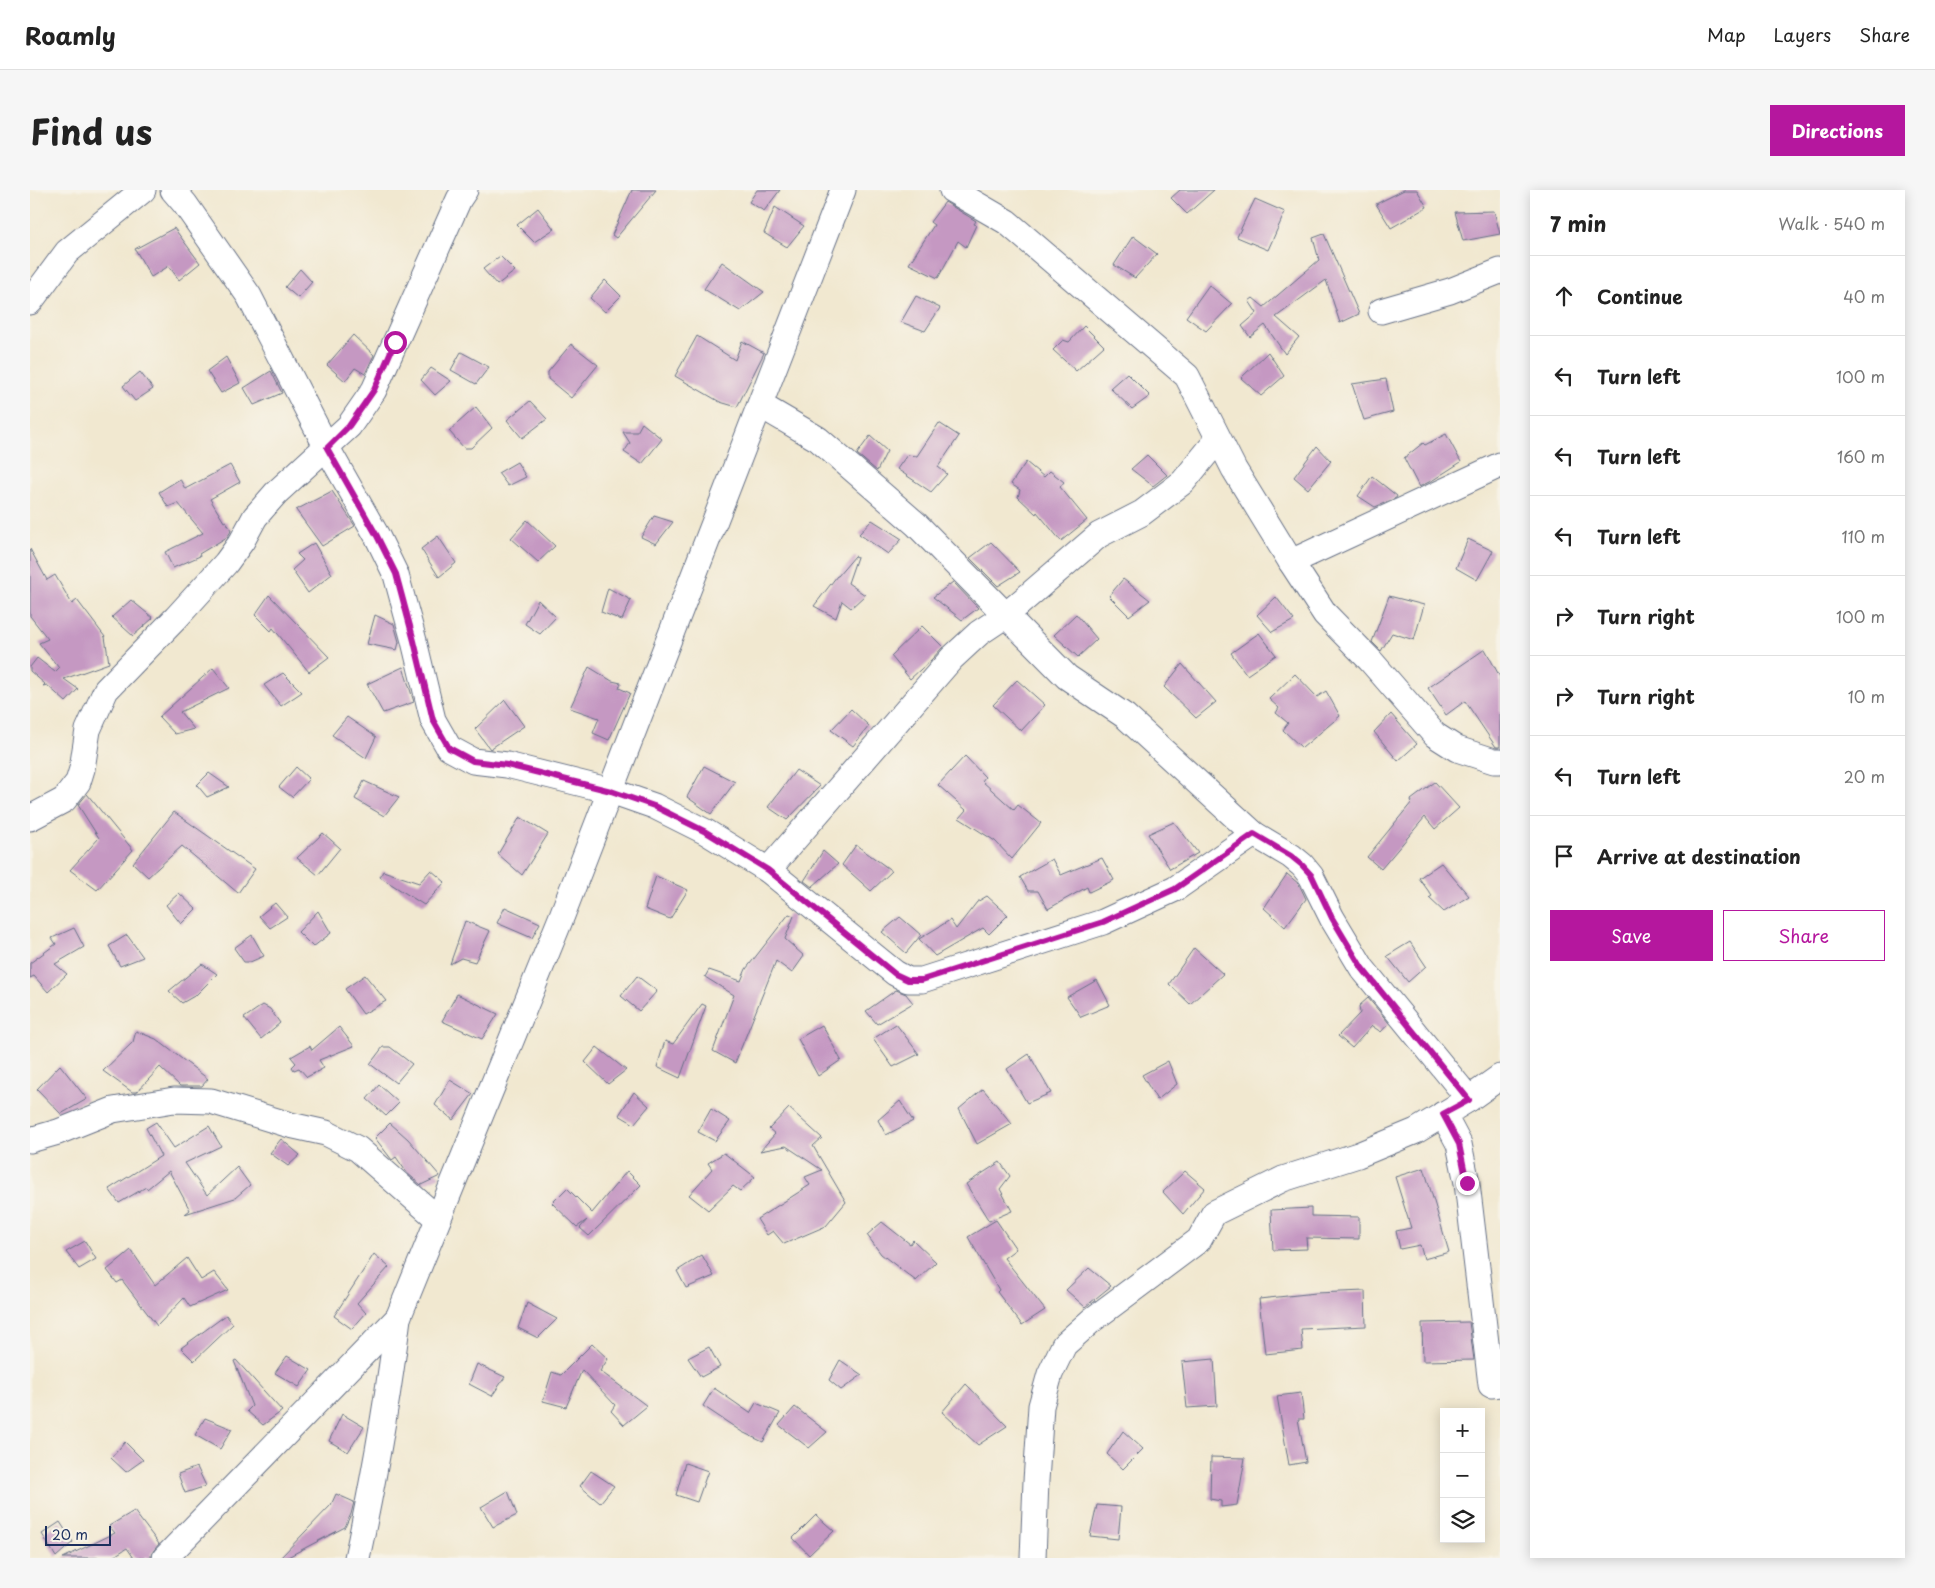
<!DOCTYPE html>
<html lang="en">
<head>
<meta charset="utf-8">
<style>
  body { margin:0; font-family:"Playpen Sans",sans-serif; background:#f6f6f6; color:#222 }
  .controls { position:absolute; right:15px; bottom:15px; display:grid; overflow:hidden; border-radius:0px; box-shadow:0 2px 12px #0003 }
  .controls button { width:45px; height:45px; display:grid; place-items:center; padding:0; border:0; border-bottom:1px solid #e0e0e0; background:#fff; color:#222; font:25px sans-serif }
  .scale { position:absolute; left:15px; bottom:12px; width:66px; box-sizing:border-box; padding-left:5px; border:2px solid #1b2f5e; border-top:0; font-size:14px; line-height:18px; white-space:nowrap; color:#1b2f5e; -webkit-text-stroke:4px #f7f3e8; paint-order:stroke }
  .stop { position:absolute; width:15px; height:15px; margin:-11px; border:4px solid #b5179e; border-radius:50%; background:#fff }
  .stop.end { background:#b5179e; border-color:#fff; box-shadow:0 1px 5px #0008 }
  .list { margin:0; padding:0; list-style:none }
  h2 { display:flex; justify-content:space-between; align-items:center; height:65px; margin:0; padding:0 20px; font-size:21px }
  h2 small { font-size:16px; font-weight:400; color:#767676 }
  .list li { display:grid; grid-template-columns:32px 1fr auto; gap:15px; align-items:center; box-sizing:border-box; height:80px; padding:0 20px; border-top:1px solid #e0e0e0 }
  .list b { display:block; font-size:19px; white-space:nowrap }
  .list em { font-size:16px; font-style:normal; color:#767676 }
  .actions { display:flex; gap:10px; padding:15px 20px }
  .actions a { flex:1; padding:11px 0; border:1px solid #b5179e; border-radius:0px; text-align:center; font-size:18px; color:#b5179e }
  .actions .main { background:#b5179e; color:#fff }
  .icon { flex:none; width:28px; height:28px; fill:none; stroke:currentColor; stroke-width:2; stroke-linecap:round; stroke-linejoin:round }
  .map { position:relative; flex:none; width:1470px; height:1368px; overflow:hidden; border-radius:0px }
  header { display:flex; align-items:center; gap:30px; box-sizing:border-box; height:70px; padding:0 25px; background:#fff; border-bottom:1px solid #e0e0e0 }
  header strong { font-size:24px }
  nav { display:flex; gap:28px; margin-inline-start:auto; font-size:18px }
  .intro { display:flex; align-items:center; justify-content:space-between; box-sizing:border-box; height:120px; padding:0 30px }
  h1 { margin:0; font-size:35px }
  .button { padding:12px 22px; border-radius:0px; background:#b5179e; color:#fff; font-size:18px; font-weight:700 }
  main { display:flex; gap:30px; padding:0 30px }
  aside { flex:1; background:#fff; border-radius:0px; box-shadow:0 2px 12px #0003 }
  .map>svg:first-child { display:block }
  .building { fill:#c598c2 }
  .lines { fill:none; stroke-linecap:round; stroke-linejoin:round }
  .minor-casing { stroke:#667086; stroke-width:27 }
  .minor { stroke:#fff; stroke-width:25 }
  .route { stroke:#b5179e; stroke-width:6 }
</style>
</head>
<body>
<header>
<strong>Roamly</strong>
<nav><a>Map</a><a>Layers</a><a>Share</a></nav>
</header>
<div class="intro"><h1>Find us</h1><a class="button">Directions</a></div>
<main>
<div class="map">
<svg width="1470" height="1368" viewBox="0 0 1470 1368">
  <rect width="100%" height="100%" fill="#f7f3e8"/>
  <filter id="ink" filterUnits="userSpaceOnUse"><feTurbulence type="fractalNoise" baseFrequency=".02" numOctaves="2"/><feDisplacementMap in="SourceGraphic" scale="10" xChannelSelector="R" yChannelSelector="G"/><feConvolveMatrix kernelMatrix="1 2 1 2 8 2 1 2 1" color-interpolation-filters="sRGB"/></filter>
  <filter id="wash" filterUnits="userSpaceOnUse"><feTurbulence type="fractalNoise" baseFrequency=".0096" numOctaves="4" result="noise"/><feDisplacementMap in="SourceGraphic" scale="20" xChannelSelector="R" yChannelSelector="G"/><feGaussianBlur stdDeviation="1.12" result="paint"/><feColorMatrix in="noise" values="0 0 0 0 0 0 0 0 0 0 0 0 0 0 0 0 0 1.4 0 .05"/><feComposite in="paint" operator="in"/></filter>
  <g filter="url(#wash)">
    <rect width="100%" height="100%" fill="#f1e8d0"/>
    <g id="blocks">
      <g class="building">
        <polygon points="602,0 626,0 586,48 582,45"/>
        <polygon points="727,0 750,0 734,21 719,12"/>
        <polygon points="1150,0 1184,0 1157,24 1141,8"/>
        <polygon points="1374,0 1387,0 1397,17 1361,38 1346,14"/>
        <polygon points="1225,9 1255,22 1238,60 1207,47"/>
        <polygon points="915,12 946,31 944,34 946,35 936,57 928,51 908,88 879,74 904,35 900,32"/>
        <polygon points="745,17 774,36 757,57 734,43"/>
        <polygon points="508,18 524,39 504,52 487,35"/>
        <polygon points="1464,21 1470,44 1433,51 1425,22"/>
        <polygon points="144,38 170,73 149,90 139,76 121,87 105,59"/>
        <polygon points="1294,44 1329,124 1310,133 1296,90 1246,127 1269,147 1255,164 1235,135 1220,147 1212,136 1227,123 1219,111 1223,108 1234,117 1289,70 1283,48"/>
        <polygon points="1103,46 1127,64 1105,88 1084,75"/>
        <polygon points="470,66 485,81 467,95 453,79"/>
        <polygon points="692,72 734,102 710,121 674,99"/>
        <polygon points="270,79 282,92 268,108 255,97"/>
        <polygon points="575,90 591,106 575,122 560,108"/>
        <polygon points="1179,95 1202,114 1176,141 1156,127"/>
        <polygon points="886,106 910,118 895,141 871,132"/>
        <polygon points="1054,136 1074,156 1046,181 1023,160 1033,150 1039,152"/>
        <polygon points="323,145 344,165 335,184 325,178 315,191 297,175"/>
        <polygon points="667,146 705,170 712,151 734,163 707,217 690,212 645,186"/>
        <polygon points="541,154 568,175 541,208 518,189 518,182"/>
        <polygon points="431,162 459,177 446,194 421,180"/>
        <polygon points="1238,162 1254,186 1231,206 1211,188"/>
        <polygon points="196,167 210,193 191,203 177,181"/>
        <polygon points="401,178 421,191 405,205 391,190"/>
        <polygon points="241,181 252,203 224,215 214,198"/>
        <polygon points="110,182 123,199 105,211 93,196"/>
        <polygon points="1097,183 1120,206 1102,219 1080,198"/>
        <polygon points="1356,189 1363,222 1334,230 1322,194"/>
        <polygon points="500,211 517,229 492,248 477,230"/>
        <polygon points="446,217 462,238 441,258 434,258 419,241"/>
        <polygon points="612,233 632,249 612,274 594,262 600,253 593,242 607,242"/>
        <polygon points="909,233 929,246 908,277 917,284 901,302 867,279 877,265 887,266"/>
        <polygon points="1416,244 1431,272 1403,290 1389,297 1374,268 1393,253 1395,255"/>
        <polygon points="840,246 857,261 847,281 827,264"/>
        <polygon points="1287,256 1301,271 1278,299 1264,287"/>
        <polygon points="1117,265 1137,285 1123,296 1101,279"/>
        <polygon points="487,272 496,287 478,296 468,283"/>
        <polygon points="996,272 1014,287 1020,281 1034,292 1030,297 1057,330 1031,351 1007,322 1006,324 988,307 990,300 981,294"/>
        <polygon points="200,275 210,292 180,309 194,332 196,331 201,340 200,343 197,347 169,364 170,366 143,378 135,362 173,343 148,313 138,317 129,302 150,289 155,299"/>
        <polygon points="1342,286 1367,306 1366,308 1345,317 1328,306"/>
        <polygon points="302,301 325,336 292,356 266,320"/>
        <polygon points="624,326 643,332 626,354 611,347"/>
        <polygon points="497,330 525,356 508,372 481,348"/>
        <polygon points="842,330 872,349 858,364 829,344"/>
        <polygon points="408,346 426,373 409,387 391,359"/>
        <polygon points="1438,349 1463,361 1447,390 1426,378"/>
        <polygon points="961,352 990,382 968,396 940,368"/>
        <polygon points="284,353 302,384 278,403 262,380 273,370 267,364"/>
        <polygon points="0,359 17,390 25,385 42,414 47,410 75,447 79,473 34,489 48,499 36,512 17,495 13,496 15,494 0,481 0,477 7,468 25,482 29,478 9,453 18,449 0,426"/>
        <polygon points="825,366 827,367 818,393 835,405 821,418 812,411 806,428 784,416 807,386 808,386"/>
        <polygon points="1093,389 1120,410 1099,426 1079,406"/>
        <polygon points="923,392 948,418 932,430 903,407"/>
        <polygon points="578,398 601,410 592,430 571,422"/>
        <polygon points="239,405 299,467 279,482 243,438 241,441 225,425"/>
        <polygon points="1359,406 1394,415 1384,450 1362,443 1351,461 1342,452"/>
        <polygon points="1246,407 1264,430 1242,442 1227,425"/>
        <polygon points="101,410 123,428 103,446 82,427"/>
        <polygon points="508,410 526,427 510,444 495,434"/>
        <polygon points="1046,424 1067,449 1048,467 1024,445"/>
        <polygon points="345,425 364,434 369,452 367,460 337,454"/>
        <polygon points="892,436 913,457 901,470 880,489 861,466"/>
        <polygon points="1229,443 1246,465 1217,485 1201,463"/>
        <polygon points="1455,459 1470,487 1470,557 1466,557 1435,511 1416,525 1398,498"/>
        <polygon points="1152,474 1186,512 1166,528 1134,497"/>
        <polygon points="373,477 384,512 353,523 337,494"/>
        <polygon points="559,477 582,491 591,493 589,498 600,503 579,550 563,543 569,528 540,518"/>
        <polygon points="183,478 199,498 150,522 164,539 145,544 129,527"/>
        <polygon points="253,483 272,502 251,516 234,495"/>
        <polygon points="1265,484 1287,507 1296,501 1310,526 1272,558 1253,540 1258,533 1246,523 1249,518 1239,509"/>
        <polygon points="987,490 1015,515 991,541 963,515"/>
        <polygon points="475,510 494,536 460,559 445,539"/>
        <polygon points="821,519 839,536 823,556 801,540"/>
        <polygon points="1361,524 1387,554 1368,571 1344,542"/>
        <polygon points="317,527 346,547 336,568 302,545"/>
        <polygon points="935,566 955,587 952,591 984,620 988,615 1011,633 982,669 965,651 929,628 936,620 908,595"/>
        <polygon points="674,576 705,592 681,624 657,607"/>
        <polygon points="266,577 279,589 262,607 249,597"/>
        <polygon points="766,580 790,596 757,630 738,617"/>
        <polygon points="179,583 199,597 177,607 167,595"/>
        <polygon points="334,591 369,607 354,626 325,609"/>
        <polygon points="1405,592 1429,618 1405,639 1395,627 1351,679 1337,667 1382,612 1381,610"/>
        <polygon points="57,604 103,660 67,700 40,680 69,648 48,615"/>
        <polygon points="144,622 225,679 208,703 152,656 118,687 103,673"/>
        <polygon points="490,627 518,644 492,685 468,664"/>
        <polygon points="1144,632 1168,663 1140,679 1118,644"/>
        <polygon points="293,643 310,658 288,685 267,668"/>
        <polygon points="826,655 862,681 841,701 812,675"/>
        <polygon points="793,661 808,674 782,697 774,691"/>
        <polygon points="1072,668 1084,690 1059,702 1057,697 1018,719 1008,701 998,701 990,687 1022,669 1031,685"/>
        <polygon points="1411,673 1439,706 1414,722 1399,708 1402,706 1389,688"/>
        <polygon points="401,680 415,692 394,715 350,687 353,681 389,693"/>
        <polygon points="1257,684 1269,694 1276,709 1255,737 1234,718"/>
        <polygon points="626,686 658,700 640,729 615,719"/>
        <polygon points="149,703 166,719 151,734 136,715"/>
        <polygon points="957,706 978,725 959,744 953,738 905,766 889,749 920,730 926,739 947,712"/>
        <polygon points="245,713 257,727 240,738 229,726"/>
        <polygon points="475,717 510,733 502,748 467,733"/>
        <polygon points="288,721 301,743 283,757 268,742"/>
        <polygon points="759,724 764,726 755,749 774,766 762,783 746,771 705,873 683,861 704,805 675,787 679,780 711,791 716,779"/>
        <polygon points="870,727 891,745 876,763 852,742"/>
        <polygon points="435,731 460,741 445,772 431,768 420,774"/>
        <polygon points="44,738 54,757 25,774 37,784 18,802 4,786 0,788 0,773 26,754 22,748"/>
        <polygon points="97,745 113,767 90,776 79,756"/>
        <polygon points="222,745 234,766 220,772 214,772 204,758"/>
        <polygon points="1380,752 1396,776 1378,792 1357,766"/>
        <polygon points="1164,758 1193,784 1160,814 1139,794"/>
        <polygon points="172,774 187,784 166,805 152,813 139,801"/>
        <polygon points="335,785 356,811 333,824 315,799"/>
        <polygon points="607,786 627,801 609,821 591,806"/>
        <polygon points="1067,790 1080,815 1051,827 1037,807"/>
        <polygon points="866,800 876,804 883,813 847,834 836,821"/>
        <polygon points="427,804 468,824 452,849 412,831"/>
        <polygon points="1338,808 1359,833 1351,842 1342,836 1322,858 1308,846 1330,823 1329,816"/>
        <polygon points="672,814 676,816 650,888 627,877 635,851 643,854"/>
        <polygon points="233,815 240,819 250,833 231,849 214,828"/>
        <polygon points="866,834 889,864 863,877 843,849"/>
        <polygon points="792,835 811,870 788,886 768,849"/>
        <polygon points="309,837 324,856 289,870 294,878 277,887 269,878 264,880 262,877 266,873 261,867 280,856 282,860"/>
        <polygon points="106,841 126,849 178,889 172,896 150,896 130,877 107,902 102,902 73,881 103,852"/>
        <polygon points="353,857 360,857 382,874 366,893 340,874"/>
        <polygon points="567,857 596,880 578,894 555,872"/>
        <polygon points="999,864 1021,903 997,913 977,879"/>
        <polygon points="1138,871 1147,894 1127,910 1112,885"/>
        <polygon points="30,875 57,909 31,924 7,899"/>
        <polygon points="420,890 443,904 423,930 405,915"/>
        <polygon points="349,895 369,913 356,926 337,909"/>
        <polygon points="953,899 982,934 947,954 929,919"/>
        <polygon points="604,902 619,916 604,934 589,925"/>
        <polygon points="870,911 883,931 856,945 848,930"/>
        <polygon points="759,918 792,948 783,956 816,1012 796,1036 754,1054 743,1041 737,1045 727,1029 780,995 775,987 792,980 756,956 730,961 745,944 739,939"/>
        <polygon points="681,919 700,931 685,951 668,942"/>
        <polygon points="126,932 144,958 179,936 191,956 155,973 177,1005 207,977 220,995 205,1008 155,1024 160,1020 139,981 117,999 116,997 89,1013 79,999 131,966 116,938"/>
        <polygon points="360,933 378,949 410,986 391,995 377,983 366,967 362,970 345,948"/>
        <polygon points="251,949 270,965 258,976 240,963"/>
        <polygon points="694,963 725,987 710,1001 703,996 678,1020 659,1005 682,979 678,973"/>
        <polygon points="970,972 980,986 970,999 982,1021 959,1031 936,994"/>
        <polygon points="1394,978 1419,1062 1394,1069 1390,1055 1370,1059 1366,1041 1381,1038 1365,987"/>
        <polygon points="597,981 611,995 559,1046 550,1038 557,1030 547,1037 522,1013 537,998 562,1023"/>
        <polygon points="1155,981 1175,998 1153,1024 1133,1002"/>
        <polygon points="1281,1018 1281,1026 1329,1027 1329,1049 1276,1048 1277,1059 1243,1060 1241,1020"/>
        <polygon points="966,1030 986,1059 974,1068 1015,1120 992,1135 967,1102 969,1100 938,1047"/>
        <polygon points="852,1032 880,1054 883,1050 906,1072 886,1091 851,1064 837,1045"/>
        <polygon points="55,1051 66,1069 49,1079 36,1062"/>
        <polygon points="101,1060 125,1095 157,1068 171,1090 184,1082 198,1100 160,1117 154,1108 127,1136 92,1090 87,1093 77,1080"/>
        <polygon points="344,1064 359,1077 327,1113 336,1123 322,1139 304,1126"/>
        <polygon points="672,1065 684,1086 656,1098 647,1081"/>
        <polygon points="1059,1078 1081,1096 1055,1117 1036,1100"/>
        <polygon points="1335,1101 1336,1136 1271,1139 1273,1160 1235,1164 1229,1109 1286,1103"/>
        <polygon points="497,1113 527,1129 508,1148 488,1138"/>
        <polygon points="196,1125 203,1134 164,1171 151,1158"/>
        <polygon points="1439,1132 1444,1170 1393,1171 1392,1133"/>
        <polygon points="562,1154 578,1169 570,1181 617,1216 594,1235 581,1221 585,1215 552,1180 536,1217 513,1211 522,1182 531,1185"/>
        <polygon points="679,1157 690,1177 671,1187 658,1168"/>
        <polygon points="257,1166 281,1180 269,1197 245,1183"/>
        <polygon points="1184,1169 1187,1216 1157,1218 1152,1172"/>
        <polygon points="206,1170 252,1221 233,1235 217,1221 222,1216 204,1171"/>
        <polygon points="810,1170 832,1185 811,1200 799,1190"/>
        <polygon points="447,1174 475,1187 462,1206 439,1194"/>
        <polygon points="936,1194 977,1236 948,1255 912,1222"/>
        <polygon points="684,1198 720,1223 726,1213 750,1223 733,1252 712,1242 673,1216"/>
        <polygon points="1271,1203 1274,1229 1268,1229 1276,1272 1259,1275 1247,1206"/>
        <polygon points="765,1217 797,1242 779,1258 749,1235"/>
        <polygon points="312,1224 334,1237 318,1262 299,1251"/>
        <polygon points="175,1228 202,1239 190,1259 165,1245"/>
        <polygon points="1093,1241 1113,1259 1093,1279 1077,1264"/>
        <polygon points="95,1252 113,1270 96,1282 81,1268"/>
        <polygon points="1181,1267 1215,1268 1207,1315 1191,1317 1191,1311 1180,1309"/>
        <polygon points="655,1273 678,1281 667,1312 646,1305"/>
        <polygon points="167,1277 176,1296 155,1303 148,1284"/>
        <polygon points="561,1281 584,1296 570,1313 550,1296"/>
        <polygon points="478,1301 487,1325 463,1337 451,1317"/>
        <polygon points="306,1304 324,1312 321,1324 315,1337 256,1368 250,1368 301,1315"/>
        <polygon points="1067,1315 1091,1317 1088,1349 1060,1346"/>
        <polygon points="104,1321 129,1354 121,1364 121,1368 104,1368 97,1358 81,1368 33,1368 85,1343 79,1336"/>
        <polygon points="786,1325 804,1341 779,1365 763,1348"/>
        <polygon points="30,1332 43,1352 26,1367 12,1344"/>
      </g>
    </g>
  </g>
  <g filter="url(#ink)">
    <use href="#blocks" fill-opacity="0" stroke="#667086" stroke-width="1"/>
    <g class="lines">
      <defs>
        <g id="minor">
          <polyline points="143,0 155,14 219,106 297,258 347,346 366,385 384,451 403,530 419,558 443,571 477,575 581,601 624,616 676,642 738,680 865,783 878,790 892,790 1073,732 1145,699 1224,644"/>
          <polyline points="922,0 977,32 1157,186 1204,279 1261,372 1295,424 1340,470 1405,545 1427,559 1464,571 1470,571"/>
          <polyline points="0,112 37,62 113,0"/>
          <polyline points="1351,121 1420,101 1470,81"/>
          <polyline points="730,215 788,249 886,334 1037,487 1095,526 1224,644 1261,666 1272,675 1281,686 1302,728 1332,778 1439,909"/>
          <polyline points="1261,372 1470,275"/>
          <polyline points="0,628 34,610 48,592 52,579 58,540 76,500 146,428 196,373 212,351 225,327 246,303 319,236 344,200 429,9 435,0"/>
          <polyline points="738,680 922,468 949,443 976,425 1069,345 1112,323 1153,292 1188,249"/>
          <polyline points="1413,924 1429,954 1437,993 1461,1195 1470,1194"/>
          <polyline points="0,950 28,942 83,920 144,910 181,911 260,935 296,943 328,959 408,1029"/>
          <polyline points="135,1368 368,1128"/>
          <path d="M 327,1368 C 344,1288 358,1209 368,1128 L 531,728 L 813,0"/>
          <polyline points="1003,1368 1006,1291 1011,1216 1020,1184 1034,1155 1062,1130 1169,1050 1184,1023 1253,989 1328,965 1386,941 1439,909 1470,887"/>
        </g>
      </defs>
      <use href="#minor" class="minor-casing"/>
      <use href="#minor" class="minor"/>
    </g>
  </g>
  <g class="lines" filter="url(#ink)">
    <polyline class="route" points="365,152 344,200 319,236 297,258 347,346 366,384 384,451 403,530 419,558 443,571 477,575 581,601 624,616 676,642 738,680 865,784 878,790 892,790 1073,732 1145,699 1224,644 1261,666 1272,675 1282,686 1302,728 1332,778 1439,910 1413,924 1429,954 1437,993"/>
  </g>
</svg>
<div class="controls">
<button>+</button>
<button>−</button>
<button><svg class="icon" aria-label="layers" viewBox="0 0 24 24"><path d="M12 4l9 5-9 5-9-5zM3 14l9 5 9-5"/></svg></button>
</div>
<div class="scale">20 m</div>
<div class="stop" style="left:365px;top:152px"></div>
<div class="stop end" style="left:1437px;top:993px"></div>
</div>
<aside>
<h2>7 min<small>Walk · 540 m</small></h2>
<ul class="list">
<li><svg class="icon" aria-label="ahead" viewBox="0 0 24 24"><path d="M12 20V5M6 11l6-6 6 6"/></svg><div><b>Continue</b></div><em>40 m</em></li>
<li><svg class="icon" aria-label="left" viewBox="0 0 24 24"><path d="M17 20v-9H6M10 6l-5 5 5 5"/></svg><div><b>Turn left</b></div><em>100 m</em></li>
<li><svg class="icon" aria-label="left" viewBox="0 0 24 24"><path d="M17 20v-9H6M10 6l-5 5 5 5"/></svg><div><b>Turn left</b></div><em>160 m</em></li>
<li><svg class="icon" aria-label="left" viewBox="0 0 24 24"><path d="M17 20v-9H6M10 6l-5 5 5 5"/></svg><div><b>Turn left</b></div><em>110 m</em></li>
<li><svg class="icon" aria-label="right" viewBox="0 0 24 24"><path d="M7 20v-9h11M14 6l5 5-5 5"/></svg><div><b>Turn right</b></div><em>100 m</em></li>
<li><svg class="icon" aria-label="right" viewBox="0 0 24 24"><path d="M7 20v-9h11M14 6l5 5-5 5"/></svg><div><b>Turn right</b></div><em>10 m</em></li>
<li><svg class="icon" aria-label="left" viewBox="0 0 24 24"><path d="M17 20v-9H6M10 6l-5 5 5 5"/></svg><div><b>Turn left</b></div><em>20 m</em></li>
<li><svg class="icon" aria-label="arrive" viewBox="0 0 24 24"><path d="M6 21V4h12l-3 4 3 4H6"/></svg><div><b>Arrive at destination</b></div></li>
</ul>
<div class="actions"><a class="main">Save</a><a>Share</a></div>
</aside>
</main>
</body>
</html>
